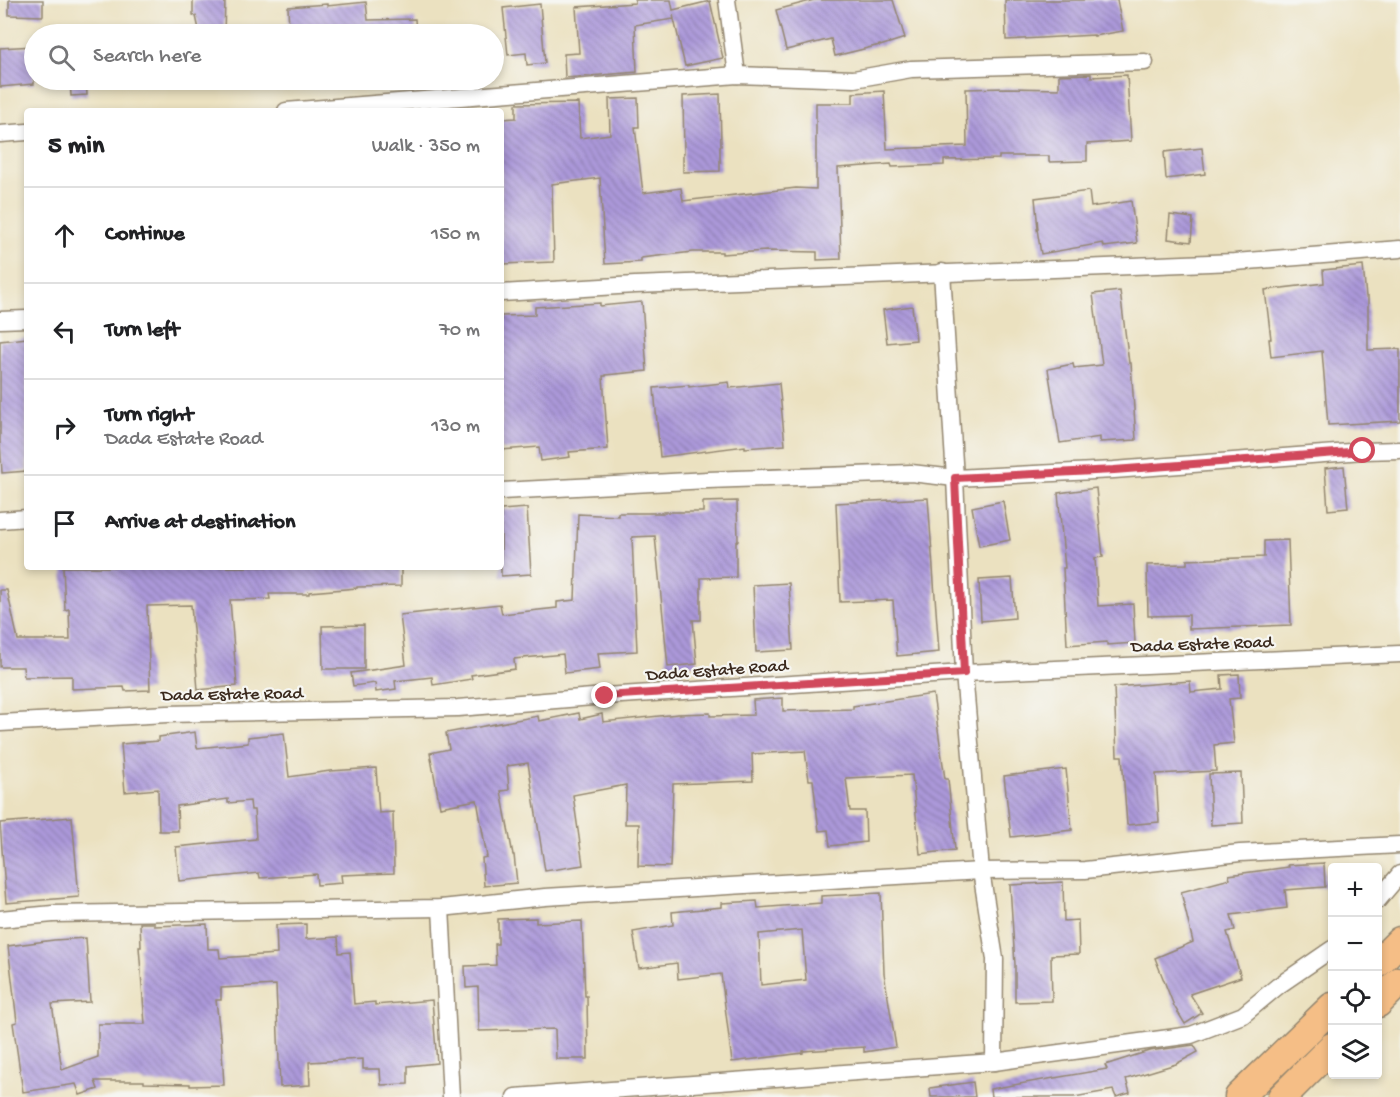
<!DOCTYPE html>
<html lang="en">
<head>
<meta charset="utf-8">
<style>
  body { margin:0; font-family:"Gochi Hand",sans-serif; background:#f2f2f2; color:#202124 }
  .controls { position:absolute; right:18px; bottom:18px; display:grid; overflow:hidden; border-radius:6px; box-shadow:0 3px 9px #0003 }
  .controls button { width:54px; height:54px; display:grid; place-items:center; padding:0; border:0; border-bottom:2px solid #e0e0e0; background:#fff; color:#202124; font:30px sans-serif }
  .stop { position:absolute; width:18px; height:18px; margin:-14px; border:4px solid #d1495b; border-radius:50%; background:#fff }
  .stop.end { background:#d1495b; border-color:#fff; box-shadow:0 2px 6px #0008 }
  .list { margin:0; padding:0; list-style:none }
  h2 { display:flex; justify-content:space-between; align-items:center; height:78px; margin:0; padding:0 24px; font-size:26px }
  h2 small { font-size:20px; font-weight:400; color:#757577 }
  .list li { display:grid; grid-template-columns:39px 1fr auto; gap:18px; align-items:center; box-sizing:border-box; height:96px; padding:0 24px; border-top:2px solid #e0e0e0 }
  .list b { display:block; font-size:22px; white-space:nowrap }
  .list p { margin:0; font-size:20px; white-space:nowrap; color:#757577 }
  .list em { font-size:20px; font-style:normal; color:#757577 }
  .icon { flex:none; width:33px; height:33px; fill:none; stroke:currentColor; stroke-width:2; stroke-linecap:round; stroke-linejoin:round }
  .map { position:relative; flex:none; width:1400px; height:1097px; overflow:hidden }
  .search { position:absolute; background:#fff; box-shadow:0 3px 9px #0003; left:24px; top:24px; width:480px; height:66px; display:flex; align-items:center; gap:15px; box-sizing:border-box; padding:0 21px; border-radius:33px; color:#757577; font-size:22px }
  .panel { position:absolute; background:#fff; box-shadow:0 3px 9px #0003; left:24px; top:108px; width:480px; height:462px; border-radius:6px }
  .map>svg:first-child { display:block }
  .building { fill:url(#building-back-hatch); fill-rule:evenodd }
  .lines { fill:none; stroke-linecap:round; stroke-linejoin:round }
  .minor-casing { stroke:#93866f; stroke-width:19 }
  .trunk-casing { stroke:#93866f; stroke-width:31 }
  .minor { stroke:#fff; stroke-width:16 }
  .trunk { stroke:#f5be86; stroke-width:28 }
  .route { stroke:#d1495b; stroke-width:8 }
  .labels { text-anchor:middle; stroke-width:4.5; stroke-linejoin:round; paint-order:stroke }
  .street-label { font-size:18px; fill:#3b2a1e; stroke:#f6f6f2 }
</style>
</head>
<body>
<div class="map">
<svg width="1400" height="1097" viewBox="0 0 1400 1097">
  <defs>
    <pattern id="building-back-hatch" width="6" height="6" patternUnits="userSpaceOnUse" patternTransform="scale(1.5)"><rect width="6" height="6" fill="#ac99da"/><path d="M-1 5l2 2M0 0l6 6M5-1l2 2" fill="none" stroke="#8d7db0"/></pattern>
  </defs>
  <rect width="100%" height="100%" fill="#f6f6f2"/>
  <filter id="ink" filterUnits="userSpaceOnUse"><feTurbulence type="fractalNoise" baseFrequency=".0167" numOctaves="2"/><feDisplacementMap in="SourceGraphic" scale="12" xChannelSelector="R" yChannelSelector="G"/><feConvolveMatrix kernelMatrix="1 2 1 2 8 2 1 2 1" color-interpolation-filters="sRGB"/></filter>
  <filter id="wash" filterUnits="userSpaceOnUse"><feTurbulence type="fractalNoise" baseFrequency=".008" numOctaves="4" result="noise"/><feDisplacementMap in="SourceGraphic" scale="24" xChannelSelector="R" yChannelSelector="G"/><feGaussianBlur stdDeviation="1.35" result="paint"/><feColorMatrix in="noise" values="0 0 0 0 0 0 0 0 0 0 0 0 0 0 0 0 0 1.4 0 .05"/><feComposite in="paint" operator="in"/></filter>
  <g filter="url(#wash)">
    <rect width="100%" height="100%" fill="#ebe1c0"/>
    <g id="blocks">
      <g class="building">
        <polygon points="9,0 43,0 43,16 9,15"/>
        <polygon points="193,0 225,0 224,34 200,34 196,16 193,15"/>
        <polygon points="635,0 671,0 673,10 710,1 723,58 685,66 673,15 674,19 635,25 637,72 565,78 564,54 579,53 576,7 635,3"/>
        <polygon points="814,0 893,0 905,38 880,46 880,45 835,56 831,39 786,50 776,10"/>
        <polygon points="1005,0 1117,0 1123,31 1094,36 1094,35 1006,40"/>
        <polygon points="366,2 368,20 415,19 416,34 335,34 334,26 289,29 288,7 327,4 327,6"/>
        <polygon points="540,4 545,63 527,65 526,53 508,55 503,8"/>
        <polygon points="34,46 34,84 0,87 0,48"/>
        <polygon points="1091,74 1091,77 1127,75 1131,141 1087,144 1087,161 1049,162 1049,156 999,156 999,159 944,160 944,165 892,167 891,164 838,168 841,259 817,260 817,252 766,251 722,254 722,252 693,252 641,258 641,262 605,264 600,178 552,184 554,262 501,264 501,119 516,118 516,104 578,103 580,138 610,134 609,99 638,98 639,127 635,127 643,193 681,188 683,201 796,188 816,189 816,103 853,103 853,93 884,91 887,149 967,146 966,89 1006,88 1059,89 1059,75"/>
        <polygon points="70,80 86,80 87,95 71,96"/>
        <polygon points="720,94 721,146 720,146 720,171 683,172 683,153 684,153 683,96"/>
        <polygon points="1202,148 1205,174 1166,179 1164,152"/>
        <polygon points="1089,191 1091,207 1131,201 1137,243 1104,247 1103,243 1041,254 1037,229 1038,229 1035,198"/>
        <polygon points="1170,215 1193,218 1191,242 1168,239"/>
        <polygon points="1363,266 1366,297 1368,297 1368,350 1400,349 1400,421 1328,425 1322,351 1271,357 1269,339 1271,339 1265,290 1324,283 1323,270"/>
        <polygon points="1120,291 1129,363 1131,363 1136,440 1100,442 1100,437 1060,443 1048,369 1073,364 1074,368 1102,365 1093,294"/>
        <polygon points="642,302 647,371 606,375 606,376 603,376 608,449 569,452 570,457 541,461 539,447 501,450 501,316 535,315 535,307 600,303 600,306"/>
        <polygon points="912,306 916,340 887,343 883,310"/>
        <polygon points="27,338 27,471 2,473 0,442 0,341"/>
        <polygon points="729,382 730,388 779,383 785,445 745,448 745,446 660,457 654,388 689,385 689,387"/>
        <polygon points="1344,466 1348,508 1328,510 1325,468"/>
        <polygon points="1096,488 1103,557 1095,558 1098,606 1133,604 1135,643 1107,645 1107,642 1067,645 1063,568 1065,568 1058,493"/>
        <polygon points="928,498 939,652 897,656 893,600 840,602 836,503"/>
        <polygon points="737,501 738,541 736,541 736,577 701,578 701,620 693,620 697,664 668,667 655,536 632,537 637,651 598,653 600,669 565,673 563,654 514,659 515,669 471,675 472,679 433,685 432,677 395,681 396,689 376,692 375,683 353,686 351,673 406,665 400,615 500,604 502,614 557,608 557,602 575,600 578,514 618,516 618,513 663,513 663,512 703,512 703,502"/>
        <polygon points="1003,501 1010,540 979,546 972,507"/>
        <polygon points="527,508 531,574 501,576 501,510"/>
        <polygon points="1288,540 1291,625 1189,629 1189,615 1148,616 1147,565 1187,564 1187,560 1264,557 1264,541"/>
        <polygon points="63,567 142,567 142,568 174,567 174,570 212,567 401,567 401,586 357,587 357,588 309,592 309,594 269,594 270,599 230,600 237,686 198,690 191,605 147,606 150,690 125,691 124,687 72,689 72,676 24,677 23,667 0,667 0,590 7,590 18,640 70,640 69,609 65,610"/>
        <polygon points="1012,578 1015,618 981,621 979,580"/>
        <polygon points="789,583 793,650 756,652 753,585"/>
        <polygon points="364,625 364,669 323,669 322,626"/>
        <polygon points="1239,674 1240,698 1229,699 1234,743 1214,745 1216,771 1156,774 1159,822 1127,825 1122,756 1117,756 1114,687 1190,681 1191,692 1222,689 1221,675"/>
        <polygon points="933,694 945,779 948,779 955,850 920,854 912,775 846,778 850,811 865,811 866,842 830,846 828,830 819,831 813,780 809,780 805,751 752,754 753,781 673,784 670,867 638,866 639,824 625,824 626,785 573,795 583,865 545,871 528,763 507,766 509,790 501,791 513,855 514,855 517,883 484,886 482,858 487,857 477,800 440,807 430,753 449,749 446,733 538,716 539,721 579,713 580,719 602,714 603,722 678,714 710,713 710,716 754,715 753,700 783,698 783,711 853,709 853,706"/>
        <polygon points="195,732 197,748 248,743 248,737 284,733 289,777 330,771 376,768 379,813 393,812 394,873 341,875 342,883 317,885 316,874 260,878 259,873 179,881 176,847 256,839 254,810 251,810 250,801 228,803 228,799 177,806 178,831 159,831 158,789 125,792 121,744 159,741 159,737"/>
        <polygon points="1066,769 1072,830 1011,837 1004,776"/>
        <polygon points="1241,773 1243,823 1211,825 1209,774"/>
        <polygon points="72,817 79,897 6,903 0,823"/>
        <polygon points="1324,863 1325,887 1285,890 1287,908 1231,915 1235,930 1227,932 1241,977 1190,994 1202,1013 1185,1024 1174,1006 1155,958 1193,942 1181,892 1230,879 1229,875 1289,867 1288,865"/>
        <polygon points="1063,882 1064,921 1078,920 1079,954 1051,955 1052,1001 1015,1002 1015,965 1010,885"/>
        <path d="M 881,893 L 884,973 L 896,1047 L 864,1052 L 864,1047 L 803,1051 L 803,1053 L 732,1062 L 721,974 L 678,979 L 677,963 L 639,968 L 633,932 L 673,925 L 672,912 L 722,907 L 722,903 L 757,901 L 758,908 L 821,903 L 821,896 ZM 802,930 L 806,980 L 761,985 L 759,934 Z"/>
        <polygon points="536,918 536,923 582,921 585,996 587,996 588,1059 556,1059 555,1029 479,1031 478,987 466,988 465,966 496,965 495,944 498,944 498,919"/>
        <polygon points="140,923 154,923 154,926 207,924 208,949 219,949 220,958 277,954 276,925 306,924 306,939 338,937 339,953 350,952 354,1004 375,1002 375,1005 432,1000 437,1063 408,1066 408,1084 381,1085 380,1069 363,1069 363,1059 309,1062 310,1085 280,1087 276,985 221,988 221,1000 216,1000 220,1035 221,1035 224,1085 190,1086 190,1084 144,1083 144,1081 95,1081 98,1089 80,1095 76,1084 23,1092 13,1023 17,1022 8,946 54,940 86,938 90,1002 52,1004 62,1070 98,1057 98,1024 145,1024 139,947 141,947"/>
        <polygon points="1194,1045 1198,1052 1176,1064 1126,1079 1130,1093 1116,1097 1113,1090 1074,1097 991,1097 990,1089 1107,1069 1105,1065 1149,1051"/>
        <polygon points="973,1082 975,1097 931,1097 930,1088"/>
      </g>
    </g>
  </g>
  <g filter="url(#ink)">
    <use href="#blocks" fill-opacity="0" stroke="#93866f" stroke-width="1.5"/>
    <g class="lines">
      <defs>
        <g id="minor">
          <polyline points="727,0 737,75"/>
          <polyline points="286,111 737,75 854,79 911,69 1145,62"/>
          <polyline points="0,134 27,132"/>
          <polyline points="501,293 635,285 1235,262 1400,249"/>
          <polyline points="0,320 27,319"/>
          <polyline points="501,491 708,480 911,473 955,478 1114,470 1363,451 1400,450"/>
          <polyline points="0,520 27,518"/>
          <polyline points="0,723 167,714 458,708 605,696 964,673 1400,654"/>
          <polyline points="1378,900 1400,874"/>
          <polyline points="441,908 451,1097"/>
          <polyline points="0,919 53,914 441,908 545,897 981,871 1085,870 1240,853 1400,845"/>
          <polyline points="994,1062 1191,1035 1243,1015 1278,986 1332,949"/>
          <polyline points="515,1097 994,1062 995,959 981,871 964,673 955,478 942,272"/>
        </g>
        <g id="trunk">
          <polyline points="1378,963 1400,941"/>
          <polyline points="1378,1003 1400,981"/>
          <polyline points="1239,1097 1332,1007"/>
          <polyline points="1282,1097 1332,1047"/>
        </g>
      </defs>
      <use href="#minor" class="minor-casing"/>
      <use href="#trunk" class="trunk-casing"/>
      <use href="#minor" class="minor"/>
      <use href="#trunk" class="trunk"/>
    </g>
  </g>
  <g class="lines" filter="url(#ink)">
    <polyline class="route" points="605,696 964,673 955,478 1114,470 1363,451"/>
  </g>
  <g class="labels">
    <g class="street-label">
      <text transform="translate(1202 643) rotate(-2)" y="6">Dada Estate Road</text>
      <text transform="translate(717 669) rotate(-4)" y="6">Dada Estate Road</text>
      <text transform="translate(232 693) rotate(-1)" y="6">Dada Estate Road</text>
    </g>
  </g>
</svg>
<div class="controls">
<button>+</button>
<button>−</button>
<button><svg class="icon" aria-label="locate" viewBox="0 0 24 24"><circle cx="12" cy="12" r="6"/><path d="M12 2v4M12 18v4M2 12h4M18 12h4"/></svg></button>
<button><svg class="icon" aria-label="layers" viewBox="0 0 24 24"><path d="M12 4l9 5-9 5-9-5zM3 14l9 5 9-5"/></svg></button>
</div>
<div class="stop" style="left:1363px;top:451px"></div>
<div class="stop end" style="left:605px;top:696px"></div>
<div class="search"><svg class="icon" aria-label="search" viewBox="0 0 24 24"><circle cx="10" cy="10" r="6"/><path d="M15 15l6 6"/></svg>Search here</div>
<section class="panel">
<h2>5 min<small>Walk · 350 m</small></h2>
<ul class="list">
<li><svg class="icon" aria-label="ahead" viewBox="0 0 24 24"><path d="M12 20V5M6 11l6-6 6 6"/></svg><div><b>Continue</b></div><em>150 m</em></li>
<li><svg class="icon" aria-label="left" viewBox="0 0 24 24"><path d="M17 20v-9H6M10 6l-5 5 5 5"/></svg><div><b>Turn left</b></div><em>70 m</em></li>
<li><svg class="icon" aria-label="right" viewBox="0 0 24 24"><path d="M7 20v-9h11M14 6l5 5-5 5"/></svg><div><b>Turn right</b><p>Dada Estate Road</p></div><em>130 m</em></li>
<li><svg class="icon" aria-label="arrive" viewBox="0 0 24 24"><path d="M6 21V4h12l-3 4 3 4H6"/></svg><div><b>Arrive at destination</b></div></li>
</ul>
</section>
</div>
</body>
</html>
